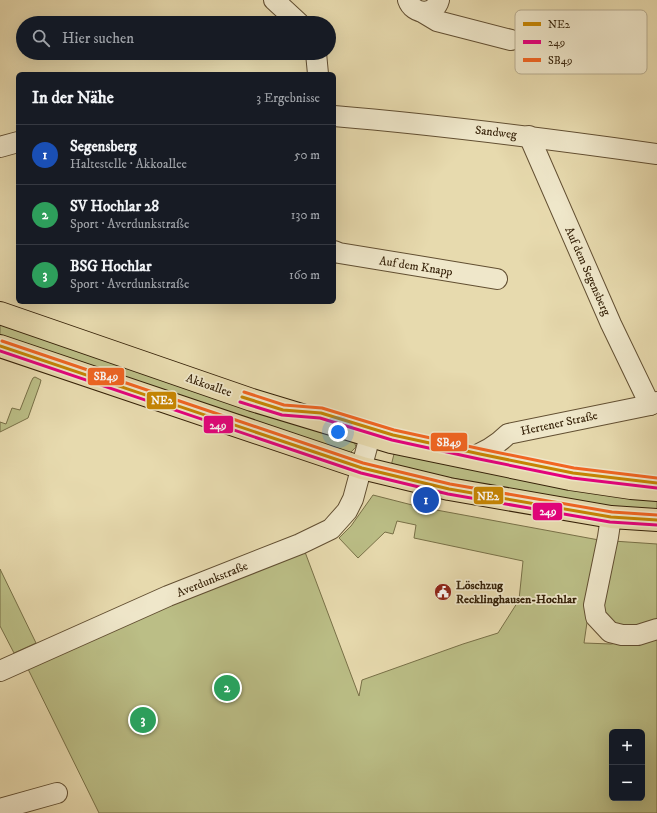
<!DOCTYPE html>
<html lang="de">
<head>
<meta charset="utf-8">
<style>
  body { margin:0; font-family:"IM FELL DW Pica",serif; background:#242831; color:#f1f3f6 }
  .controls { position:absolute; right:12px; bottom:12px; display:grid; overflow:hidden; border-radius:6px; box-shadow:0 4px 16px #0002 }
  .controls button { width:36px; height:36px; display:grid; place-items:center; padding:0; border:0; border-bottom:1px solid #363941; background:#171b24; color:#f1f3f6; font:20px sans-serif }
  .you { position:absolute; left:338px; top:432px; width:14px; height:14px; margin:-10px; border:3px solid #fff; border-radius:50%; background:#1a73e8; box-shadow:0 0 0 6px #1a73e833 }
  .badge { display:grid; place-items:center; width:26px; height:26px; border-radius:50%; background:#8c9099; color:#fff; font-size:13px; font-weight:700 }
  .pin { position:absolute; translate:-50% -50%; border:2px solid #fff; box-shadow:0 1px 4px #0006 }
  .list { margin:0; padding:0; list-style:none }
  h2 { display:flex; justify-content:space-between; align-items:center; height:52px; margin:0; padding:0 16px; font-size:17px }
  h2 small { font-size:13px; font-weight:400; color:#9ea1a6 }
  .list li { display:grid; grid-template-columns:26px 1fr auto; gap:12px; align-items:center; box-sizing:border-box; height:60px; padding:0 16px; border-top:1px solid #363941 }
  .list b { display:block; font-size:15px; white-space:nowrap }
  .list p { margin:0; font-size:13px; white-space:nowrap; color:#9ea1a6 }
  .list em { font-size:13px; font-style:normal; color:#9ea1a6 }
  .icon { flex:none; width:22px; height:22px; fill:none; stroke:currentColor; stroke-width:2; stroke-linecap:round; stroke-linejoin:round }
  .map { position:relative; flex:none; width:657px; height:813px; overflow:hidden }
  .search { position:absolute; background:#171b24; box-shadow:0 4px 16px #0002; left:16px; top:16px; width:320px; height:44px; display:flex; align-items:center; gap:10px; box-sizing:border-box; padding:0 14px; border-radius:22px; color:#9ea1a6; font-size:15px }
  .panel { position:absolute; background:#171b24; box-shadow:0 4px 16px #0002; left:16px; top:72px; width:320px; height:232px; border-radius:6px }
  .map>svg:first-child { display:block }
  .green { fill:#bbbe86; stroke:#787047; fill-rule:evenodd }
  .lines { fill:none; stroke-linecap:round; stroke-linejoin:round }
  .minor-casing { stroke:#624f32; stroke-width:22 }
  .major-casing { stroke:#352108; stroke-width:24 }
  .minor { stroke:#efe7ca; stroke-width:20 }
  .major { stroke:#e7daae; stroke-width:22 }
  .bus-1-casing { stroke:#efe7ca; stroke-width:6 }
  .bus-2-casing { stroke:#efe7ca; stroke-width:6 }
  .bus-3-casing { stroke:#efe7ca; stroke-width:6 }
  .bus-1 { stroke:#c68502; stroke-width:3 }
  .bus-2 { stroke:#e5007d; stroke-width:3 }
  .bus-3 { stroke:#f26522; stroke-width:3 }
  .labels { text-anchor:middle; stroke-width:3.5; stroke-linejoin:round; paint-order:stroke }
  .street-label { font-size:12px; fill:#352108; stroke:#efe7ca }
  .poi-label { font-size:12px; font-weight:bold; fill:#352108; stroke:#efe7ca; text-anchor:start }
  .key { fill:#efe7ca; stroke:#b7ac90; stroke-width:1 }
  .key-label { font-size:11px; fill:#352108 }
  .line-badge { stroke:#efe7ca; stroke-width:1.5 }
  .badge-label { font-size:11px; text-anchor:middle; font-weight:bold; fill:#fff }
</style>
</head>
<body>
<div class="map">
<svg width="657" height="813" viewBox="0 0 657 813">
  <rect width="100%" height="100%" fill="#e7daae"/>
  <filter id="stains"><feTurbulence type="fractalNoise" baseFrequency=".005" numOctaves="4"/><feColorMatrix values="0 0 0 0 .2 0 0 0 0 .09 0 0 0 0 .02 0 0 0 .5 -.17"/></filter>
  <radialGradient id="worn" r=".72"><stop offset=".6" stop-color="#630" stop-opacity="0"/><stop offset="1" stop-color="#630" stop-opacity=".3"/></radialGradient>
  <g class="green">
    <polygon points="0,320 354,441 356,447 349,454 0,339"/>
    <polygon points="35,377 41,380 40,384 28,418 0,432 0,422 6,424 12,408 20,410 31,382 33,378"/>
    <polygon points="395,450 657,494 657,511 593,506 391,466"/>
    <path d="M 373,495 L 420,507 L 599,540 L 584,643 L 611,644 L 657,635 L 657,813 L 99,813 L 28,669 L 143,615 L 305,552 L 359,696 L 362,680 L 463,644 L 498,633 L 519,600 L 523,561 L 414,538 L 416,525 L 397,521 L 393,534 L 385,532 L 358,558 L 339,538 L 351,526 ZM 612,732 L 642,732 L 642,798 L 612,798 Z"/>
    <polygon points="613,541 657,544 657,622 646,625 611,625 601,606"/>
    <polygon points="0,569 36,643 14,653 0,626"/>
  </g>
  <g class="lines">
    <defs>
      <g id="minor">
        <polyline points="274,0 299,23"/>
        <path d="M 408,0 C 413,15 435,16 439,0"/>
        <polyline points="422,12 437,21 511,40"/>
        <polyline points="316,53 318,74"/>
        <path d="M 334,116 C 442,125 550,139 657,154"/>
        <polyline points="529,136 611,324 650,405"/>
        <polyline points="0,147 18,142"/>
        <polyline points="334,251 339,253 497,279"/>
        <path d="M 468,458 C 484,453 496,446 508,434 L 650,405 L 657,402"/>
        <polyline points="611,517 608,537 594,605 596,617 610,632 622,635 638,635 657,629"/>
        <polyline points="0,671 168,596 300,544 331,529 347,511 353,499 370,436"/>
        <polyline points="0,809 57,793"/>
      </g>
      <g id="major">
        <polyline points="0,313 252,400 391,442 570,479 631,488 657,490"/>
        <polyline points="0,346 362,468 449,489 611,517 657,520"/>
      </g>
    </defs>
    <use href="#minor" class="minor-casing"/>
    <use href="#major" class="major-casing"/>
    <use href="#minor" class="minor"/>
    <use href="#major" class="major"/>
    <defs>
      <g id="bus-1">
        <polyline points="0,346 362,468 449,489 611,517 657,520"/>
        <polyline points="242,397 283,410 321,413 393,435 480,454 573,473 657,483"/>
      </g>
      <g id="bus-2">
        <polyline points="0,351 361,473 448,494 610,522 657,525"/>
        <polyline points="240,402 282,415 320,418 392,440 479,459 572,478 657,488"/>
      </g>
      <g id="bus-3">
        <polyline points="2,341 363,463 450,484 612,512 657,515"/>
        <polyline points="244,392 284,405 322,408 394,430 481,449 574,468 657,478"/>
      </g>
    </defs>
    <use href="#bus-1" class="bus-1-casing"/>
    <use href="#bus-2" class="bus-2-casing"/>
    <use href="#bus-3" class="bus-3-casing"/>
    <use href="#bus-1" class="bus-1"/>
    <use href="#bus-2" class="bus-2"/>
    <use href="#bus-3" class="bus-3"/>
  </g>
  <defs>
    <symbol id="civic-disc" viewBox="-11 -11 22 22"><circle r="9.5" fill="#8f2418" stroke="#efe7ca"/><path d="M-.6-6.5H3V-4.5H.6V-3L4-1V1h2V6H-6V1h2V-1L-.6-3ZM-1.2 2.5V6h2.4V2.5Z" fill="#fff"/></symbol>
  </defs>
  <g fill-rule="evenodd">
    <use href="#civic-disc" x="433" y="582" width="20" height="20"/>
  </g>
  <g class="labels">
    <g class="street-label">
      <text transform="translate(496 132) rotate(7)" y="4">Sandweg</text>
      <text transform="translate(416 266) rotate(9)" y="4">Auf dem Knapp</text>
      <text transform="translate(588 271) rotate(66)" y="4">Auf dem Segensberg</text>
      <text transform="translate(209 385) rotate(19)" y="4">Akkoallee</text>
      <text transform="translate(559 423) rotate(-12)" y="4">Hertener Straße</text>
      <text transform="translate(212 579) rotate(-22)" y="4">Averdunkstraße</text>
    </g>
    <g class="poi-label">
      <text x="456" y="589">Löschzug<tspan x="456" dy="14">Recklinghausen-Hochlar</tspan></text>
    </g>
  </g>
  <rect x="515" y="10" width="132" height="64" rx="6" class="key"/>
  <rect x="523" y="22" width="18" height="4" fill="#c68502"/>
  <rect x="523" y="40" width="18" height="4" fill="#e5007d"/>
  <rect x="523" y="58" width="18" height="4" fill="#f26522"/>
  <g class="key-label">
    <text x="548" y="28">NE2</text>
    <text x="548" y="46">249</text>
    <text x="548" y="64">SB49</text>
  </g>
  <g class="line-badge">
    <rect x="87" y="367" width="38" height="19" rx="4" fill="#f26522"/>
    <rect x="146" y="391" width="31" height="19" rx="4" fill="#c68502"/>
    <rect x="203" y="415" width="31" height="19" rx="4" fill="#e5007d"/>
    <rect x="430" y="432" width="38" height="20" rx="4" fill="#f26522"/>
    <rect x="473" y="486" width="31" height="19" rx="4" fill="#c68502"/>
    <rect x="532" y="502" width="31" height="19" rx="4" fill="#e5007d"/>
  </g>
  <g class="badge-label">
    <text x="106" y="380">SB49</text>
    <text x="162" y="404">NE2</text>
    <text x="218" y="429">249</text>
    <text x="449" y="446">SB49</text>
    <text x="488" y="500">NE2</text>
    <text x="548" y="515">249</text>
  </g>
  <rect width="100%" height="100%" filter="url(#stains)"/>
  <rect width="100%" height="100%" fill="url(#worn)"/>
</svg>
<div class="controls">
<button>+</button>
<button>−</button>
</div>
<div class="you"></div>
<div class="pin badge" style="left:426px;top:500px;background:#1a4fb4">1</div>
<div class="pin badge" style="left:227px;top:688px;background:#2e9e5b">2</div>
<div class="pin badge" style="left:143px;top:720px;background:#2e9e5b">3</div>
<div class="search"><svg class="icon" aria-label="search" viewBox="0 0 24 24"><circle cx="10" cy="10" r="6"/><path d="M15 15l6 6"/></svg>Hier suchen</div>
<section class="panel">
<h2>In der Nähe<small>3 Ergebnisse</small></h2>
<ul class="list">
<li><span class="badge" style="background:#1a4fb4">1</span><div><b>Segensberg</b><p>Haltestelle · Akkoallee</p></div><em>50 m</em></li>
<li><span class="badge" style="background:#2e9e5b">2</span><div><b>SV Hochlar 28</b><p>Sport · Averdunkstraße</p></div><em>130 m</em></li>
<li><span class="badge" style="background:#2e9e5b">3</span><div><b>BSG Hochlar</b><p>Sport · Averdunkstraße</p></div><em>160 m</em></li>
</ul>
</section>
</div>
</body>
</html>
